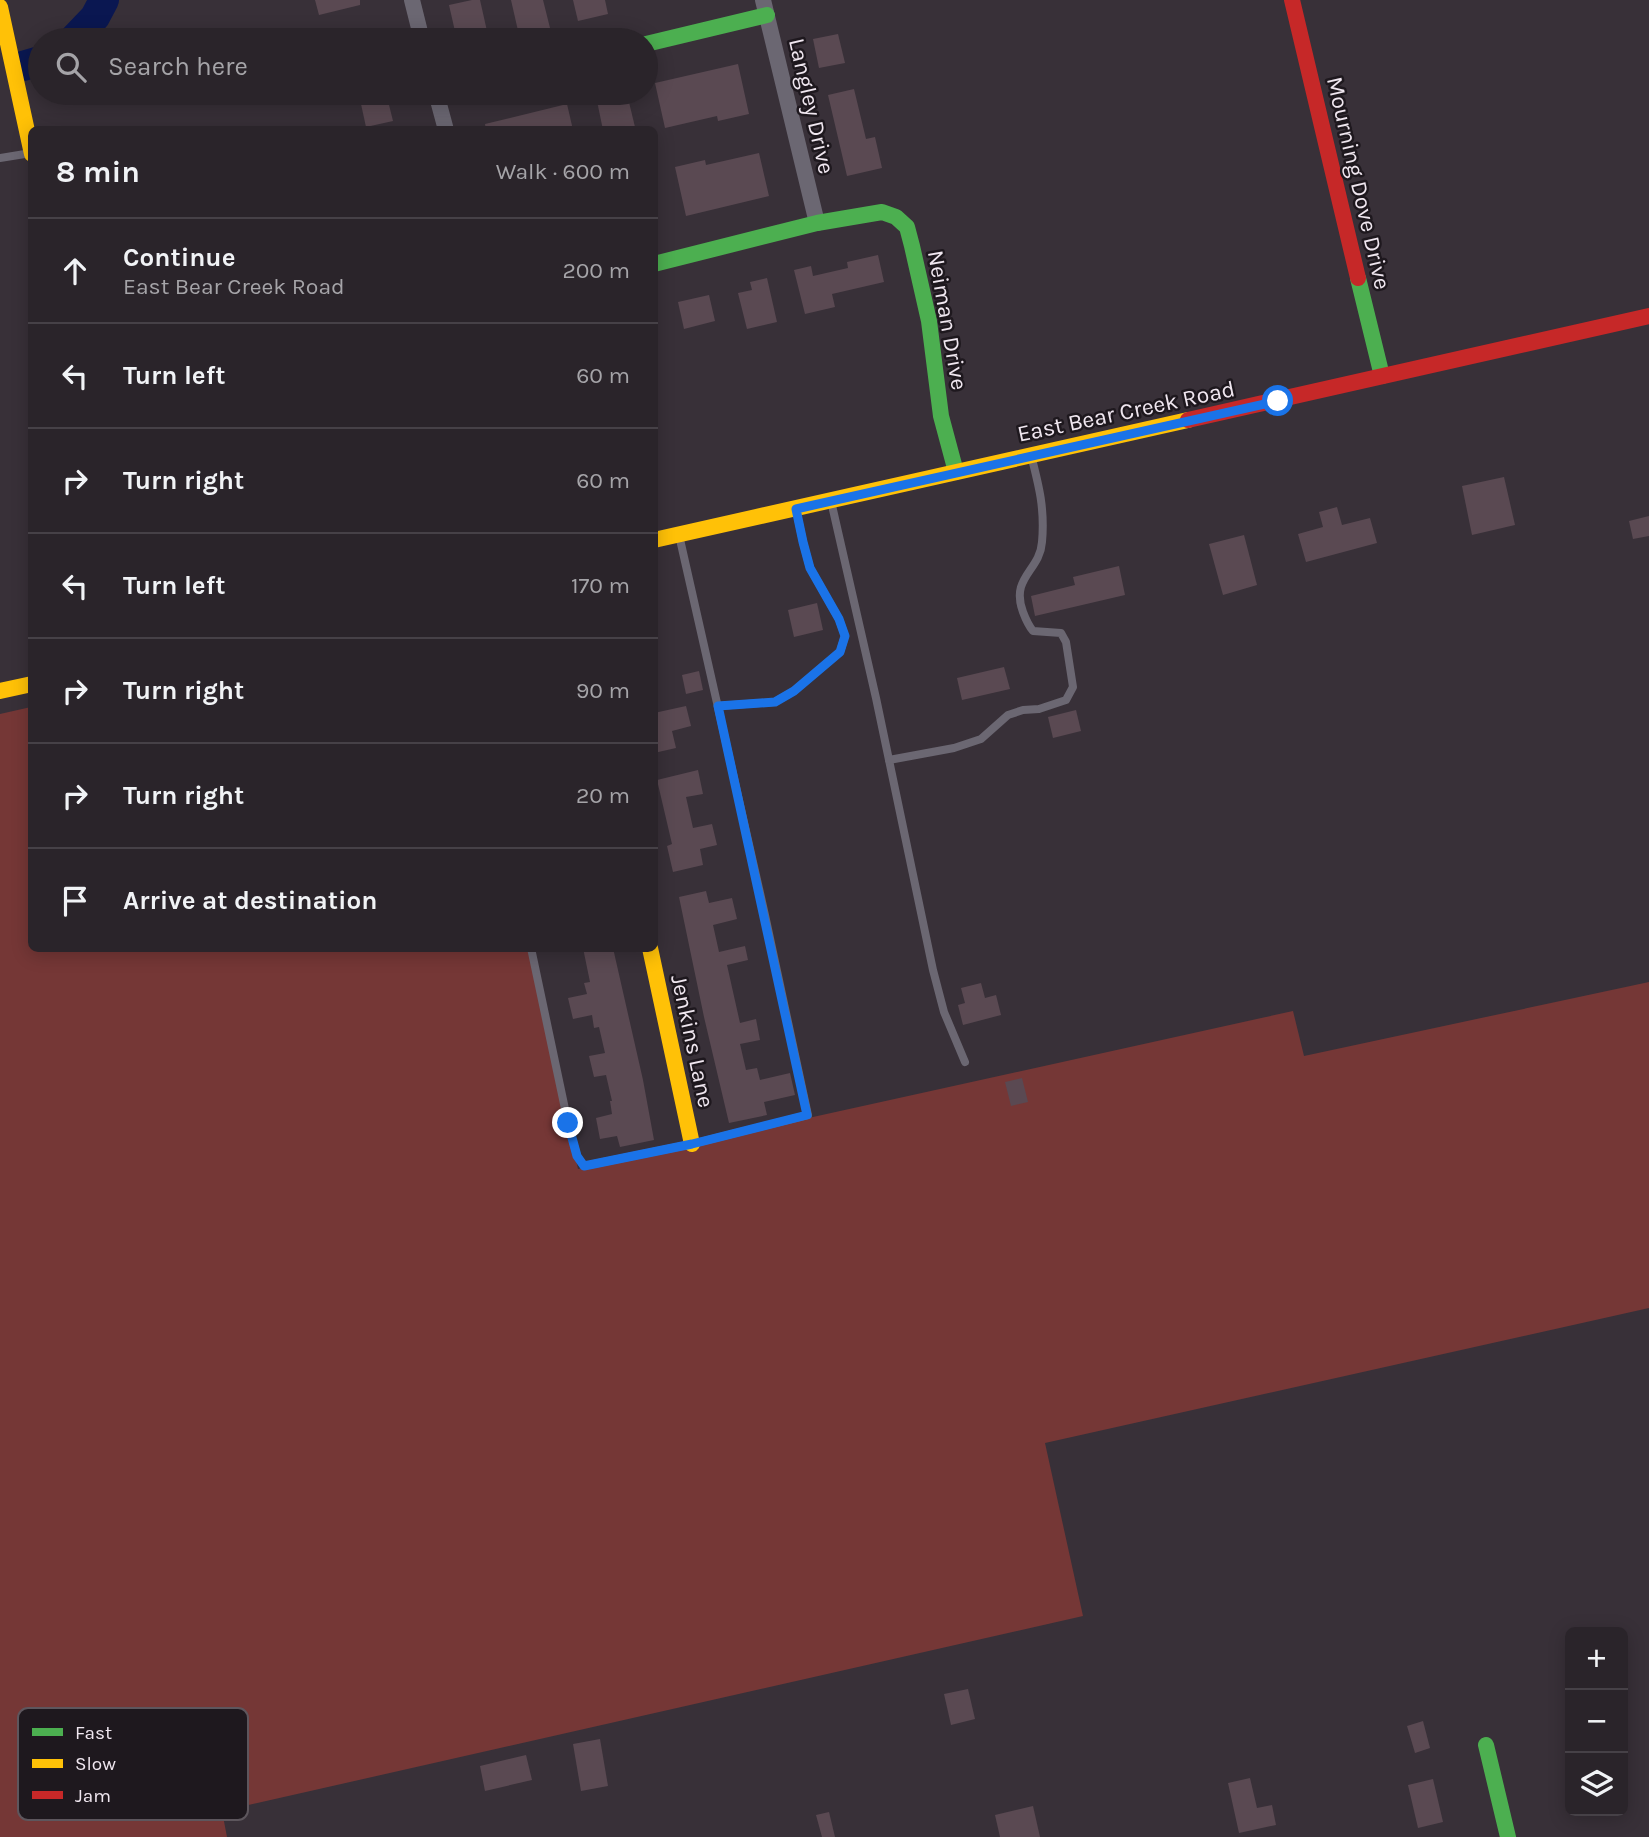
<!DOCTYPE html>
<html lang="en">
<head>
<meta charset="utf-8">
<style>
  body { margin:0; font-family:Karla,sans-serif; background:#322c32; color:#f1f3f6 }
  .controls { position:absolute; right:21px; bottom:21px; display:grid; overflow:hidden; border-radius:10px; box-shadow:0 4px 18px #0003 }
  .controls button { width:63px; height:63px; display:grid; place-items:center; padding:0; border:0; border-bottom:2px solid #464147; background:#2a242a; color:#f1f3f6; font:35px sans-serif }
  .stop { position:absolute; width:21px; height:21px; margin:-16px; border:5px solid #1a73e8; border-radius:50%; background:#fff }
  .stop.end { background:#1a73e8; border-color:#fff; box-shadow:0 2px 7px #0008 }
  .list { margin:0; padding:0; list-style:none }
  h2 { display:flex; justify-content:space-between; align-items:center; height:91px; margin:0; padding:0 28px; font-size:30px }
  h2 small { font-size:23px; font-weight:400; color:#a5a4a8 }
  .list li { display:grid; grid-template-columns:46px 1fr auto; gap:21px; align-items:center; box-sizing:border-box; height:105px; padding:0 28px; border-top:2px solid #464147 }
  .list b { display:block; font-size:26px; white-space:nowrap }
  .list p { margin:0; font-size:23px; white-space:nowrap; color:#a5a4a8 }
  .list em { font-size:23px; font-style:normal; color:#a5a4a8 }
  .icon { flex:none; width:38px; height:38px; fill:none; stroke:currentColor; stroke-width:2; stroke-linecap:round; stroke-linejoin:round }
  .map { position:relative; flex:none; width:1649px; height:1837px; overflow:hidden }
  .search { position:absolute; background:#2a242a; box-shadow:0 4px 18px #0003; left:28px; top:28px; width:630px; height:77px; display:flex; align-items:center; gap:18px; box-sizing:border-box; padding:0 24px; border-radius:38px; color:#a5a4a8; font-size:26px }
  .panel { position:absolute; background:#2a242a; box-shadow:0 4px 18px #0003; left:28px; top:126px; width:630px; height:826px; border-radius:10px }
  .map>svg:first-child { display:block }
  .green { fill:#753736 }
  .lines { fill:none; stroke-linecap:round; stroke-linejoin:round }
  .river { stroke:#0a1751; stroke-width:30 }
  .building { fill:#5a4952 }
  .lane { stroke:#6b6772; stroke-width:8 }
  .street { stroke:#6b6772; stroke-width:16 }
  .fast { stroke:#4caf50; stroke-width:16 }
  .slow { stroke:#ffc107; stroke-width:16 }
  .jam { stroke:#c62828; stroke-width:16 }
  .route { stroke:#1a73e8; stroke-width:9 }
  .labels { text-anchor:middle; stroke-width:5; stroke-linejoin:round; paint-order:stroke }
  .street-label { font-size:23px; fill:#f0e7f0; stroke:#1e181e }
  .key { fill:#1e181e; stroke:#5d565d; stroke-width:2 }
  .key-label { font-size:19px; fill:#f0e7f0 }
</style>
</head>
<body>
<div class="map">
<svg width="1649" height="1837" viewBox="0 0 1649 1837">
  <rect width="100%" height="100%" fill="#383038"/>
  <polygon class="green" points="31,707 32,948 530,949 578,1169 1293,1011 1304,1056 1649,982 1649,1308 1045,1443 1083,1616 222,1811 227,1837 0,1837 0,714"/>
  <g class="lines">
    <g class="river">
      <polyline points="73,40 95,17 104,0"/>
      <polyline points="23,66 40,61"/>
    </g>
  </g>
  <g class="building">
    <polygon points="315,0 360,0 360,5 319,15"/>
    <polygon points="472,0 480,0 489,40 457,40 449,5"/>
    <polygon points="511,0 543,0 550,28 519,35"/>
    <polygon points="573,0 605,0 608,14 578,21"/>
    <polygon points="838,34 845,63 819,68 813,39"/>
    <polygon points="738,64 749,114 718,121 717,116 665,128 655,83"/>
    <polygon points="854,89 866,139 875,137 882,168 847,176 828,95"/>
    <polygon points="370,93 386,93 393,121 366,127 359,95"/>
    <polygon points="627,94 635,127 624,130 603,130 597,101"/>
    <polygon points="567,104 573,130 486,130 485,124"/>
    <polygon points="759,153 769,196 686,216 675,167 705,160 706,165"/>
    <polygon points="878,255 884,282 832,294 835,307 805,314 794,270 811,266 813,276 848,268 847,262"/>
    <polygon points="767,278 777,322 747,329 738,293 752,290 750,282"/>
    <polygon points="709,295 715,321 684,329 678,302"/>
    <polygon points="1504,477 1515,525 1472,535 1462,486"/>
    <polygon points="1337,507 1342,525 1370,518 1377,543 1306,562 1298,534 1323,527 1319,512"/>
    <polygon points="1649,516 1649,536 1633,539 1629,521"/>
    <polygon points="1244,535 1257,585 1223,595 1209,544"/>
    <polygon points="1119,566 1125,595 1035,616 1031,596 1075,585 1073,577"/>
    <polygon points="817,603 823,630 794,637 788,610"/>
    <polygon points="1004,667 1010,689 962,700 957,678"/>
    <polygon points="699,671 703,690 686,694 682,675"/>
    <polygon points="686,706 691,726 672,731 676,748 654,753 654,713"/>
    <polygon points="1076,710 1081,731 1053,738 1048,717"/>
    <polygon points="698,770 703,794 686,797 693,828 712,824 717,845 700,849 703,865 673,872 667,846 672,844 657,780"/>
    <polygon points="706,891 709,903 732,898 737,919 713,925 719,952 745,946 748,960 727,965 740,1023 756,1019 760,1040 740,1044 746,1070 757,1068 760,1080 790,1073 795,1095 764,1102 767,1115 729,1123 704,1017 679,897"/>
    <polygon points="583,948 613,948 643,1080 654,1140 620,1147 617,1136 600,1139 596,1118 612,1114 610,1101 612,1101 606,1075 594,1077 589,1056 605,1053 599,1027 594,1028 592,1015 573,1019 568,998 587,994 584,983 590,982"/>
    <polygon points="981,983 985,998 996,995 1001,1015 963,1025 958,1005 965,1003 961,988"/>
    <polygon points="1022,1078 1028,1102 1011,1106 1005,1082"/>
    <polygon points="968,1689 975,1719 951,1725 944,1694"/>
    <polygon points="1423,1721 1430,1748 1415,1753 1407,1726"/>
    <polygon points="600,1739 608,1786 581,1791 573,1744"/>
    <polygon points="526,1755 532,1780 485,1791 480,1766"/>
    <polygon points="1250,1778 1257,1808 1272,1805 1276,1825 1239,1833 1228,1783"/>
    <polygon points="1433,1779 1443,1822 1418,1828 1408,1785"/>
    <polygon points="1033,1806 1040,1837 1000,1837 995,1815"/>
    <polygon points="829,1812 835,1837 822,1837 816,1815"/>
  </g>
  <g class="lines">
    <g class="lane">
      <polyline points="0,158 31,153"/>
      <polyline points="831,501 876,698 933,970 944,1012 965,1062"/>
      <polyline points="718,706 775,702 794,691 840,652 845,636 839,619 810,568 803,542 796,509"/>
      <path d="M 889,760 L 954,748 L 981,739 L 1008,715 L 1023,710 L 1039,709 L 1066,700 L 1073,687 L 1066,642 L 1061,633 L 1033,631 C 1028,625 1026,620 1023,612 C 1010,577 1040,571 1042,542 C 1045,509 1039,486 1031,455"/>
      <polyline points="531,948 568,1123 577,1156 584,1166 692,1144 808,1115 765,915 679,535"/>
    </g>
    <g class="street">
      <polyline points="412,0 422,40"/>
      <polyline points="763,0 817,223"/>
      <polyline points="436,93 446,130"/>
    </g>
    <g class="fast">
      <polyline points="646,44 767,15"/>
      <polyline points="654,264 817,223 882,212 896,217 907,227 912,246 929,321 941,416 956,472"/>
      <polyline points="1358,278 1382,376"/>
      <polyline points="1486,1745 1508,1837"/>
    </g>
    <g class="slow">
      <polyline points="0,7 32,154"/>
      <polyline points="654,540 1188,420"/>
      <polyline points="0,691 32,684"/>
      <polyline points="650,948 692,1144"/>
    </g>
    <g class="jam">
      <polyline points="1292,0 1358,278"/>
      <polyline points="1188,420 1649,316"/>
    </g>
  </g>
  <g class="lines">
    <polyline class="route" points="568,1123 577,1156 584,1166 692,1144 807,1115 718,706 775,702 794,691 840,652 845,636 839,619 810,568 803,542 796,509 1278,401"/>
  </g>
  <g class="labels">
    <g class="street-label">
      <text transform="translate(812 106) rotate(77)" y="8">Langley Drive</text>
      <text transform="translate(1359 183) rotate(77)" y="8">Mourning Dove Drive</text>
      <text transform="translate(948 320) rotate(80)" y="8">Neiman Drive</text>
      <text transform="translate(1126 411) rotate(-12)" y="8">East Bear Creek Road</text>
      <text transform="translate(693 1041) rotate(78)" y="8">Jenkins Lane</text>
    </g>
  </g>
  <rect x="18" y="1708" width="230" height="112" rx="10" class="key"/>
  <rect x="32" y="1728" width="31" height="8" fill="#4caf50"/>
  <rect x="32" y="1759" width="31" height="9" fill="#ffc107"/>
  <rect x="32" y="1791" width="31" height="8" fill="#c62828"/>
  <g class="key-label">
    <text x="75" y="1739">Fast</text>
    <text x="75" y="1770">Slow</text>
    <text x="75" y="1802">Jam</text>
  </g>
</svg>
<div class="controls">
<button>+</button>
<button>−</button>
<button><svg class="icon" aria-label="layers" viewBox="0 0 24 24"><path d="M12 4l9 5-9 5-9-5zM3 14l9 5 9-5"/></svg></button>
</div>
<div class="stop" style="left:1278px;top:401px"></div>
<div class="stop end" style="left:568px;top:1123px"></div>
<div class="search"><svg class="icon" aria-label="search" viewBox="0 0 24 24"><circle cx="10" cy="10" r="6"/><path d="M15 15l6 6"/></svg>Search here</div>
<section class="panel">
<h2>8 min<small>Walk · 600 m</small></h2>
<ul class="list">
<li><svg class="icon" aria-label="ahead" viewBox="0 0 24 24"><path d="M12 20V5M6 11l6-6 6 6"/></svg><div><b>Continue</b><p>East Bear Creek Road</p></div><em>200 m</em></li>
<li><svg class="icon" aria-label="left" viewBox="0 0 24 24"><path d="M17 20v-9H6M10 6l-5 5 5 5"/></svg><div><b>Turn left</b></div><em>60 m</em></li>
<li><svg class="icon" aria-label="right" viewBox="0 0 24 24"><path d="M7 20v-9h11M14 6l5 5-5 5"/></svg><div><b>Turn right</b></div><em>60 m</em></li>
<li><svg class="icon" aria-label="left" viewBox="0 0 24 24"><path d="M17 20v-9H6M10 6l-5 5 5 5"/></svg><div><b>Turn left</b></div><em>170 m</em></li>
<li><svg class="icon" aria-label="right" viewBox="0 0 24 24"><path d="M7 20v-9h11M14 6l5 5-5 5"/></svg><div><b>Turn right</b></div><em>90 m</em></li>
<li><svg class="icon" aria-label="right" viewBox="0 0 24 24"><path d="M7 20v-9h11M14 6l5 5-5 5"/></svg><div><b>Turn right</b></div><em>20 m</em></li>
<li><svg class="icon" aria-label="arrive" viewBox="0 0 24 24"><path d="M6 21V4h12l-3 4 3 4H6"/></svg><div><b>Arrive at destination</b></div></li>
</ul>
</section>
</div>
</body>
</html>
